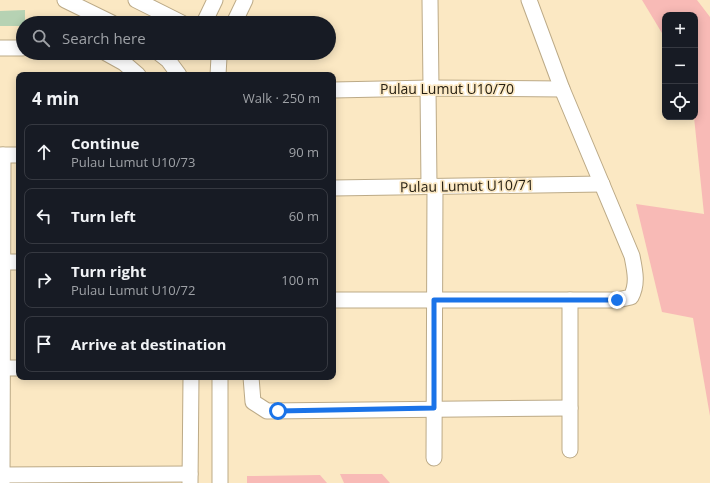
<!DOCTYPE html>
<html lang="en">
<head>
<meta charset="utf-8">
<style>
  body { margin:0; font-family:"Open Sans",sans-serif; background:#20242c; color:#f1f3f6 }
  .controls { position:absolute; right:12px; top:12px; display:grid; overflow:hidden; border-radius:8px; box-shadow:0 2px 10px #0003 }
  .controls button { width:36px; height:36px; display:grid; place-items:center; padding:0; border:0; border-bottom:1px solid #363941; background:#171b24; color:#f1f3f6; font:20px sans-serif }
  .stop { position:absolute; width:12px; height:12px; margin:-9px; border:3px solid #1a73e8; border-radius:50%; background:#fff }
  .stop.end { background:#1a73e8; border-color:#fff; box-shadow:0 1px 4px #0008 }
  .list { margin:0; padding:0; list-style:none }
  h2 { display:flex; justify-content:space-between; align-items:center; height:52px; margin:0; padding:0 16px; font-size:17px }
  h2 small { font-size:13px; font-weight:400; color:#9ea1a6 }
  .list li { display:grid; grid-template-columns:26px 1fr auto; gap:12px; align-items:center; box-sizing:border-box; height:56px; margin:0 8px 8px; padding:0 8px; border:1px solid #363941; border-radius:8px }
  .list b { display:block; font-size:15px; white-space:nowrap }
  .list p { margin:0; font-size:13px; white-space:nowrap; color:#9ea1a6 }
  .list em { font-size:13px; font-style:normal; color:#9ea1a6 }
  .icon { flex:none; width:22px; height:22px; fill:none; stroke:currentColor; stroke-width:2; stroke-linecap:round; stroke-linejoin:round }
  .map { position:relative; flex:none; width:710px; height:483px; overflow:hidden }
  .search { position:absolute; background:#171b24; box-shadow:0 2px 10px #0003; left:16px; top:16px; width:320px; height:44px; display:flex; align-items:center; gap:10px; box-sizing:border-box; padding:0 14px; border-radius:22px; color:#9ea1a6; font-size:15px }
  .panel { position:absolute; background:#171b24; box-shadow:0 2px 10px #0003; left:16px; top:72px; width:320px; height:308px; border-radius:8px }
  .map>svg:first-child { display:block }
  .green { fill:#f8bab6 }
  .building { fill:#b6d2b3 }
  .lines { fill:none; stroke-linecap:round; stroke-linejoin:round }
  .minor-casing { stroke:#bcaa87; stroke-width:17 }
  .minor { stroke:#fff; stroke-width:15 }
  .route { stroke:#1a73e8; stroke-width:5 }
  .labels { text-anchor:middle; stroke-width:3.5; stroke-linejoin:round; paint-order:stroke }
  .street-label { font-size:14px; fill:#272013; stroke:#fbe8c3 }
</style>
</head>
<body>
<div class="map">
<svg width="710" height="483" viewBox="0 0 710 483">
  <rect width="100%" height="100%" fill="#fbe8c3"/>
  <g class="green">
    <polygon points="642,0 697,0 710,17 710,416 693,318 662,312 636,204 704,214 694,117 695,15 665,15 665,38"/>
    <polygon points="340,474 382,474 390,483 344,483"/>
    <polygon points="320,475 327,483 247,483 247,476"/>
  </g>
  <polygon class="building" points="25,10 25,23 23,23 23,26 0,26 0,11"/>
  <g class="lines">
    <defs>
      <g id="minor">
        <polyline points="65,0 112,23"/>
        <polyline points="136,0 182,23"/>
        <polyline points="430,0 431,88"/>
        <polyline points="204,23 215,0"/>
        <polyline points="234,23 245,0"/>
        <polyline points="0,48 23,48"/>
        <polyline points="106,53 124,63 138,75"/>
        <polyline points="159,53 168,60 179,75"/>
        <polyline points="218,75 219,57 221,53"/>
        <polyline points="428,88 429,186"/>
        <polyline points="333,90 431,88 562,89"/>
        <polyline points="0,155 19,155"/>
        <polyline points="333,188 602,184"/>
        <polyline points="0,262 19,262"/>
        <path d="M 333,300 L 617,300 L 631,297 C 638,284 635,271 632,256 L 562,89 L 529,0"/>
        <polyline points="570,300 570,450"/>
        <polyline points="0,368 19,368"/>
        <polyline points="220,377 220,483"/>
        <polyline points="251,377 253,402 267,411 570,408"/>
        <polyline points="434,458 435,186"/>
        <polyline points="0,475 190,474"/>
        <polyline points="2,483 3,155"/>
        <polyline points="190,483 191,377"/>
      </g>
    </defs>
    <use href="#minor" class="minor-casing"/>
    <use href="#minor" class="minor"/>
  </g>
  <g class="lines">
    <polyline class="route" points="278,411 434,408 434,300 617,300"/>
  </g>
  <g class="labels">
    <g class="street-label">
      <text x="447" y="94">Pulau Lumut U10/70</text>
      <text transform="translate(467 186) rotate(-1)" y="5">Pulau Lumut U10/71</text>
    </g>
  </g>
</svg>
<div class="controls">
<button>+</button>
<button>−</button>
<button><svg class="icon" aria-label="locate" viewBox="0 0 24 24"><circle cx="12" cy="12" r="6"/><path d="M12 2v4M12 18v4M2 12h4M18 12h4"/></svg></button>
</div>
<div class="stop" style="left:278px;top:411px"></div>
<div class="stop end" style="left:617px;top:300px"></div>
<div class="search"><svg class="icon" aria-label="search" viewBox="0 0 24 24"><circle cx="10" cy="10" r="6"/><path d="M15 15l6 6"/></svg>Search here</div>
<section class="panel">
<h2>4 min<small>Walk · 250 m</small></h2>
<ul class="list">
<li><svg class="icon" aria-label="ahead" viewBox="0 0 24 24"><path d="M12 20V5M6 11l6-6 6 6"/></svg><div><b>Continue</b><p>Pulau Lumut U10/73</p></div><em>90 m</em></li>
<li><svg class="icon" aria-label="left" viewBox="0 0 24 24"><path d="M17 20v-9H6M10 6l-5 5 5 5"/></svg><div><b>Turn left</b></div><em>60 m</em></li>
<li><svg class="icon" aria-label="right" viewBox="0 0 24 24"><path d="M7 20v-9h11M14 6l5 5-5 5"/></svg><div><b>Turn right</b><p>Pulau Lumut U10/72</p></div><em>100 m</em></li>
<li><svg class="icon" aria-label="arrive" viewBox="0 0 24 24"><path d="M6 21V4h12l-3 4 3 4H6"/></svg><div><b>Arrive at destination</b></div></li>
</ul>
</section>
</div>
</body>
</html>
